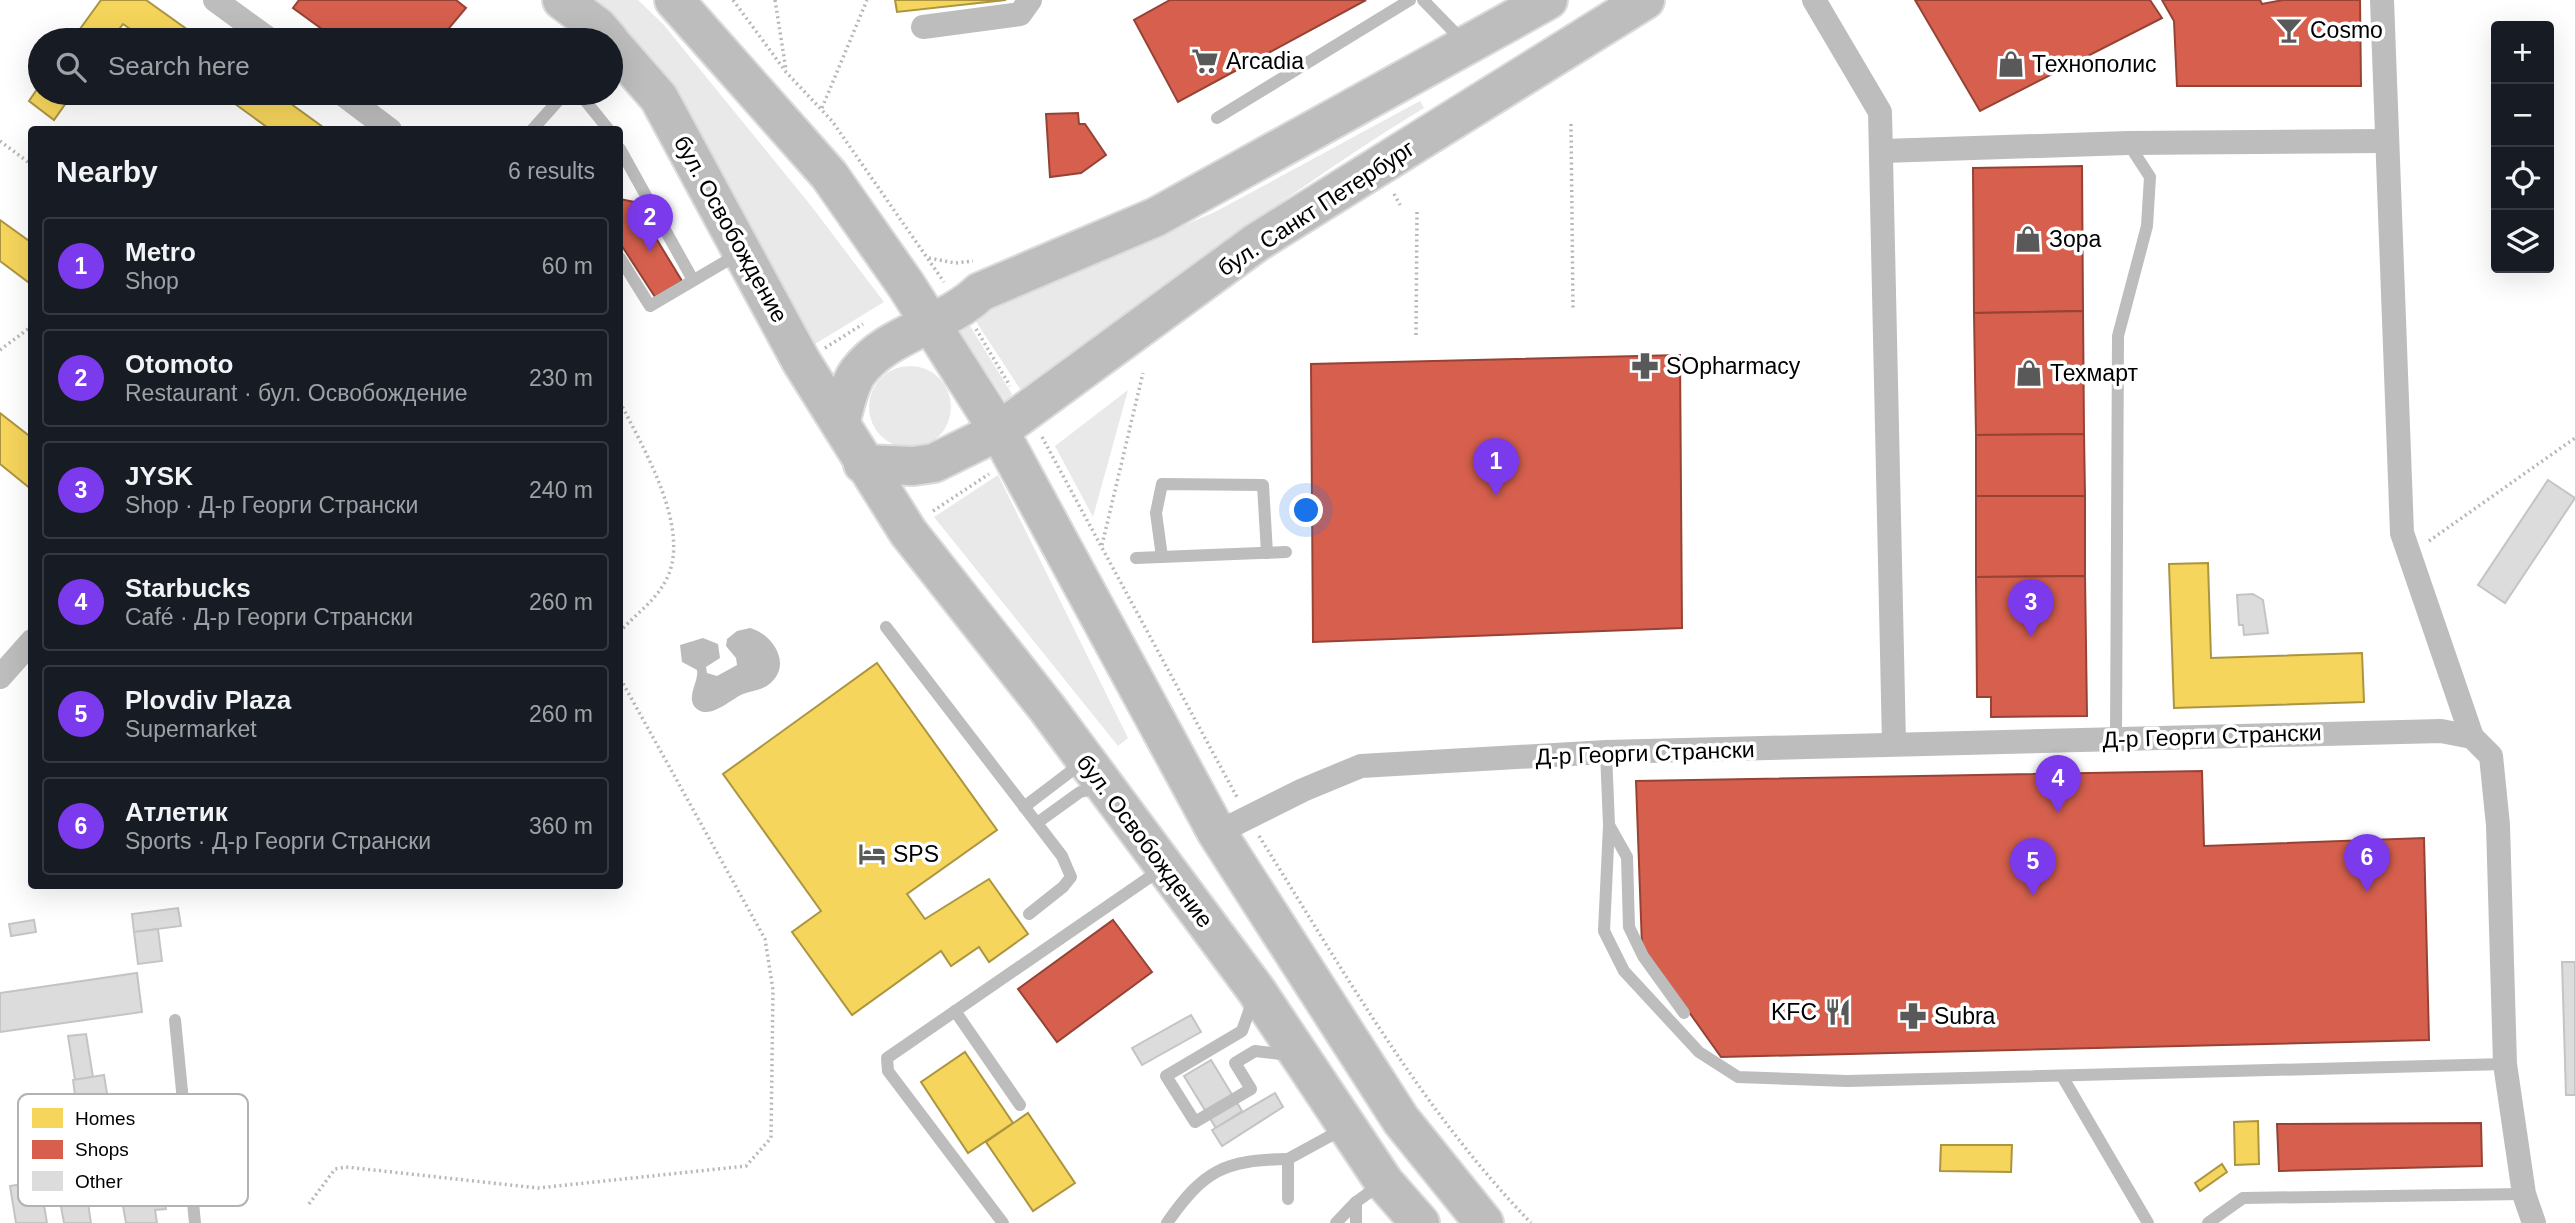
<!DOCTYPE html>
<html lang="en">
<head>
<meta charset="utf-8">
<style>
  body { margin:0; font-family:Helvetica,sans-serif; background:#20242c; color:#f1f3f6 }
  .controls { position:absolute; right:21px; top:21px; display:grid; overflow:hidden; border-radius:7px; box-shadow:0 7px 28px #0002 }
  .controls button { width:63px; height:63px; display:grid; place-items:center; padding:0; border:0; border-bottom:2px solid #363941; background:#171b24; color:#f1f3f6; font:35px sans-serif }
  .you { position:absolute; left:1307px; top:511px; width:24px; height:24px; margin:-18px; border:5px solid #fff; border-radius:50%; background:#1a73e8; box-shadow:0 0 0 10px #1a73e833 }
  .badge { display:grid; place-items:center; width:46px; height:46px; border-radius:50%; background:#7c3aed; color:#fff; font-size:23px; font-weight:700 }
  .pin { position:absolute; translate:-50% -58px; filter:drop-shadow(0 2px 4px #0008) }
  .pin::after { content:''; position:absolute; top:37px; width:24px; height:21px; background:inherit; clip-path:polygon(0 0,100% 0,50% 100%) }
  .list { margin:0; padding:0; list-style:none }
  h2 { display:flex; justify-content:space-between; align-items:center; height:91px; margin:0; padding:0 28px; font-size:30px }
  h2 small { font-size:23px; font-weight:400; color:#9ea1a6 }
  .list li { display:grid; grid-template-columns:46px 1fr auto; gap:21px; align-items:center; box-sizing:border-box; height:98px; margin:0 14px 14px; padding:0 14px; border:2px solid #363941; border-radius:7px }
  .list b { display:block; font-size:26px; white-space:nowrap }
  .list p { margin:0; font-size:23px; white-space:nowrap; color:#9ea1a6 }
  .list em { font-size:23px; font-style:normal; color:#9ea1a6 }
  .icon { flex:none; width:38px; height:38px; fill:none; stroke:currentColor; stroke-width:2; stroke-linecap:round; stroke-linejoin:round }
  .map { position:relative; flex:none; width:2575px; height:1223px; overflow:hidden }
  .search { position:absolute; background:#171b24; box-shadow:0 7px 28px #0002; left:28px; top:28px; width:595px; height:77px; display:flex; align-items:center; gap:18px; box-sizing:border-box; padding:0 24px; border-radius:38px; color:#9ea1a6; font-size:26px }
  .panel { position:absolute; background:#171b24; box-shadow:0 7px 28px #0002; left:28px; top:126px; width:595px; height:763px; border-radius:7px }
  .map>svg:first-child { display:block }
  .green { fill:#e9e9e9 }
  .water { fill:#bbb }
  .homes { fill:#f6d55c; stroke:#ac9540; stroke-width:2 }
  .shops { fill:#d6604d; stroke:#964336; stroke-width:2 }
  .building { fill:#dcdcdc; stroke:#c4c4c4; stroke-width:2 }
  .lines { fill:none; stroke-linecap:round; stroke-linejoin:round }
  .primary-casing { stroke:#dbdbdb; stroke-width:42 }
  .path { stroke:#b8b8b8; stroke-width:3.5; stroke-dasharray:2 3.5; stroke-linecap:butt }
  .lane { stroke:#bdbdbd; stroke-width:12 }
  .street { stroke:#bdbdbd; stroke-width:24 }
  .primary { stroke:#bdbdbd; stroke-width:38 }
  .labels { text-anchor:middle; stroke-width:7; stroke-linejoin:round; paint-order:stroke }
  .poi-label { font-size:23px; fill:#000; stroke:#fff; text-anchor:start }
  .street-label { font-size:23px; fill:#000; stroke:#fff }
  .key { fill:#fff; stroke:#b2b2b2; stroke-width:2 }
  .key-label { font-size:19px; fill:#000 }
</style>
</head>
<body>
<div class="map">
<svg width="2575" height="1223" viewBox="0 0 2575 1223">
  <rect width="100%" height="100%" fill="#fff"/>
  <g class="green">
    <polygon points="585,0 638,0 663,24 812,207 884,302 815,344 735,209"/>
    <path d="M 1420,101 L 1424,108 C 1283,194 1155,295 1026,398 L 973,317 L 1217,211 Z"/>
    <polygon points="967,321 1012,394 1006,402 959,331"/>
    <circle cx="910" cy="407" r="41"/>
    <polygon points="1128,390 1093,517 1055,446"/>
    <polygon points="998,475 1128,738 1118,746 934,517"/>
  </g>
  <path class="water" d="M 750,628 C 773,634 794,666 768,685 C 762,690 750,691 743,694 C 731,699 707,723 694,706 C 687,695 699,681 697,670 L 682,662 L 680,645 L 703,638 L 718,644 L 720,658 L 706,667 L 707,673 L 717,676 L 737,665 L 736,658 L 726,646 L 727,639 L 737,631 Z"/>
  <g class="homes">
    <polygon points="101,0 146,0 202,40 146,40 123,24 111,40 72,40"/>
    <polygon points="895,0 1006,0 897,12"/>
    <polygon points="40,85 40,93 73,93 54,120 29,101"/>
    <polygon points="220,93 276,93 327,130 271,130"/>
    <polygon points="0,220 32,243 32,285 0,261"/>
    <polygon points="0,413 32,438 32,490 0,464"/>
    <polygon points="2208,563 2211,658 2362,653 2364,702 2174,708 2169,564"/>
    <polygon points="877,663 997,830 907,894 925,919 989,879 1028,934 989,962 979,947 951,966 941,951 852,1015 792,932 821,911 723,774"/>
    <polygon points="965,1052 1013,1123 968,1153 921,1082"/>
    <polygon points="1028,1113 1075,1183 1033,1211 986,1142"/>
    <polygon points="2258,1121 2259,1164 2235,1165 2234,1122"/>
    <polygon points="1941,1145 2012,1145 2011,1172 1940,1171"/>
    <polygon points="2222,1164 2227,1172 2200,1191 2195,1183"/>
  </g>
  <g class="shops">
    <polygon points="299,0 456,0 466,8 439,40 337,40 293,8"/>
    <polygon points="1170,0 1366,0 1178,102 1134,20"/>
    <polygon points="1915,0 2150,0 2162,18 1980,111"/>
    <polygon points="2162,0 2260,0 2262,4 2283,0 2360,0 2361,86 2177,86 2174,21"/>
    <polygon points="1078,113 1079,124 1085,124 1106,155 1081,173 1050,177 1046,114"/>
    <polygon points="2082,166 2083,311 1974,313 1973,168"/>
    <polygon points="620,199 634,202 682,281 655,297 620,243"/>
    <polygon points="2083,311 2084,434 1976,435 1974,313"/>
    <polygon points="1680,355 1682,628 1313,642 1311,364"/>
    <polygon points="2084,434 2085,496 1976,496 1976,435"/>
    <polygon points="1976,496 2085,496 2085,576 1976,577"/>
    <polygon points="2085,576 2087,716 1991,717 1991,697 1977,697 1976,577"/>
    <polygon points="2202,771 2204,846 2424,838 2429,1040 1721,1057 1642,946 1636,781"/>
    <polygon points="1113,920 1152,972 1057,1042 1018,989"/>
    <polygon points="2481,1123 2482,1166 2279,1171 2277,1124"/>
  </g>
  <g class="building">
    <polygon points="2548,480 2575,498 2505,603 2478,585"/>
    <polygon points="2253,594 2263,600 2268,633 2244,635 2243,625 2239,625 2237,595"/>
    <polygon points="178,908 181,926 134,932 132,914"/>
    <polygon points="34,920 36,932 11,936 9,924"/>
    <polygon points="158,929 162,961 138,964 134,932"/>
    <polygon points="2562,962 2575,962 2575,1095 2566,1095"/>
    <polygon points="137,973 142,1012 0,1032 0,993"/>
    <polygon points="1191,1015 1201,1032 1142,1065 1132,1048"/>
    <polygon points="86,1034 93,1077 75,1080 68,1036"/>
    <polygon points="1211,1060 1242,1111 1216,1128 1184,1076"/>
    <polygon points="104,1075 110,1112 78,1117 73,1080"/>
    <polygon points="1275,1093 1283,1107 1222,1146 1212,1130"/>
    <polygon points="40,1181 47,1223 16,1223 10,1186"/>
    <polygon points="161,1183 166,1209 155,1210 157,1223 126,1223 120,1189"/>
    <polygon points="87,1197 91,1223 64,1223 60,1201"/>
  </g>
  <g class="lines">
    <defs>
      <g id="primary">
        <polyline points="562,0 598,27 609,40"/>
        <polyline points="674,0 829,175 906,285 999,431 1217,833 1401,1120 1484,1223"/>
        <polyline points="611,43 659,98 801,361 908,532 1047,708 1256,990 1384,1182 1420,1223"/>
        <path d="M 840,423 C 845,407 848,386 858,372 C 888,332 945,326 980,292 L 1156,217 L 1548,0"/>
        <polyline points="863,464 913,466 934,463 999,431 1257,242 1645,0"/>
      </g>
    </defs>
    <use href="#primary" class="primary-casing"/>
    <g class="path">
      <polyline points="733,0 786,72 832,121 944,282"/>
      <polyline points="775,0 786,70"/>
      <polyline points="822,108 867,0"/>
      <polyline points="1571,124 1573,308"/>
      <polyline points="0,141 32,165"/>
      <polyline points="1394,194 1400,205"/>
      <polyline points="929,258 955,263 973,261"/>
      <polyline points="976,329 1010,386"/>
      <polyline points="1416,335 1417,212"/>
      <polyline points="825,348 863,324"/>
      <polyline points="0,350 32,326"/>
      <path d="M 620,402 C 642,446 693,530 666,580 C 655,602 635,614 620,632"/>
      <polyline points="1042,437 1238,799"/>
      <polyline points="933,511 989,474"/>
      <polyline points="2429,541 2575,438"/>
      <polyline points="1102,545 1143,373"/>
      <path d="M 1259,836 C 1343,970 1421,1109 1531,1223"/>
      <polyline points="309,1204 335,1169 346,1167 538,1188 746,1166 771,1138 773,990 765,939 620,678"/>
    </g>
    <g class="lane">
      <polyline points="1423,0 1463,41"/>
      <polyline points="579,93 609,130"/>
      <polyline points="1217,118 1410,0"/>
      <polyline points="532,130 565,93"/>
      <polyline points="620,149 693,280"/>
      <polyline points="620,258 650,306 740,253"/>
      <polyline points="1162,557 1156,513 1162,484 1263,485 1267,553"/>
      <polyline points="1136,558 1286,552"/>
      <polyline points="886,627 1062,856 1071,877 1063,887 1029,914"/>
      <polyline points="2116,739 2118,336 2147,226 2150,177 2128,143"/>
      <polyline points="1606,752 1609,825 1604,931 1624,971 1699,1052 1738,1077 1847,1081 2505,1064"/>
      <polyline points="1024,807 1070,772 1080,759"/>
      <polyline points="1037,823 1080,792 1099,788"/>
      <polyline points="1609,825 1627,857 1629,927 1643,956 1684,1013"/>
      <polyline points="1253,1000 1242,1031 1166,1076 1195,1122 1251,1089 1235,1063 1255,1051 1289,1055"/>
      <polyline points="955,1011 1020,1105"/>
      <polyline points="175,1020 195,1223"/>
      <polyline points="2062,1076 2148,1223"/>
      <polyline points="1288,1199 1288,1159 1343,1129"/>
      <polyline points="1003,1223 888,1071 887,1058 1163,868"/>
      <path d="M 1167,1223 C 1204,1170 1224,1160 1288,1159"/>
      <polyline points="1336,1223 1356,1202"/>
      <polyline points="1356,1223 1356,1202 1381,1184"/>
      <polyline points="2208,1223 2243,1198 2524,1194"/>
    </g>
    <g class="street">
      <polyline points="215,0 270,40"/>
      <polyline points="1814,0 1880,112 1894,743"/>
      <polyline points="2382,0 2402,533 2472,737"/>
      <polyline points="923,27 1020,14 1030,0"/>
      <polyline points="341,93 390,130"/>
      <polyline points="1883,151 2128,143 2385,141"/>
      <polyline points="0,677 32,641"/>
      <polyline points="1217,833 1303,790 1361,766 1606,752 2441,731 2472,737 2491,756 2498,825 2505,1064 2524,1194 2534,1223"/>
    </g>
    <use href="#primary" class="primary"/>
  </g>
  <defs>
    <symbol id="bar-bare" viewBox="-9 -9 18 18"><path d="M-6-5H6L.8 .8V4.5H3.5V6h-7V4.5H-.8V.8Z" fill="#595959" stroke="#fff" stroke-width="2.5" paint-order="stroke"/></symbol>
    <symbol id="supermarket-bare" viewBox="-9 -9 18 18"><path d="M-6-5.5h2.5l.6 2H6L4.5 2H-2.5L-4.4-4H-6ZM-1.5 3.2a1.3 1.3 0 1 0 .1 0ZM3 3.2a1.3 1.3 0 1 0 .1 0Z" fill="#595959" stroke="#fff" stroke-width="2.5" paint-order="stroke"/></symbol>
    <symbol id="shop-bare" viewBox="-9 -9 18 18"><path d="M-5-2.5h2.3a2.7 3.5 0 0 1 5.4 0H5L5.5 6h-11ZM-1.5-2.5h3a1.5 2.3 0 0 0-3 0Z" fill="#595959" stroke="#fff" stroke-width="2.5" paint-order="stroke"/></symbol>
    <symbol id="pharmacy-bare" viewBox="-9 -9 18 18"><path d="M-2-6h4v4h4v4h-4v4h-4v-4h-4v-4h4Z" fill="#595959" stroke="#fff" stroke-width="2.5" paint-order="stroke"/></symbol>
    <symbol id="hotel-bare" viewBox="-9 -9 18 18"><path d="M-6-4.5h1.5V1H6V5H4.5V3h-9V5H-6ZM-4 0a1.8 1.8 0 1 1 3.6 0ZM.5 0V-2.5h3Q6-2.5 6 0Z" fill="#595959" stroke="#fff" stroke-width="2.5" paint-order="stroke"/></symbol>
    <symbol id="restaurant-bare" viewBox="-9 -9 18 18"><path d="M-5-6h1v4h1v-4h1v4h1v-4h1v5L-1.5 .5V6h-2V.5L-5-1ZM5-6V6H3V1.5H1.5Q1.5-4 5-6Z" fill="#595959" stroke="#fff" stroke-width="2.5" paint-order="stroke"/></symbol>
  </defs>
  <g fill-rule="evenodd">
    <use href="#bar-bare" x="2270" y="11" width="38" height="38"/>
    <use href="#supermarket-bare" x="1186" y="42" width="38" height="38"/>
    <use href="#shop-bare" x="1992" y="45" width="38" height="38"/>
    <use href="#shop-bare" x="2009" y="220" width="38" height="38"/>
    <use href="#pharmacy-bare" x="1626" y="347" width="38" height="38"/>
    <use href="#shop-bare" x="2010" y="354" width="38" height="38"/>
    <use href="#hotel-bare" x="853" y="835" width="38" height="38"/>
    <use href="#restaurant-bare" x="1819" y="993" width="38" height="38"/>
    <use href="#pharmacy-bare" x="1894" y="997" width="38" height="38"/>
  </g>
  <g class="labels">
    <g class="poi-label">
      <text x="2310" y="38">Cosmo</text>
      <text x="1226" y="69">Arcadia</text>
      <text x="2032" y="72">Технополис</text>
      <text x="2049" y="247">Зора</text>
      <text x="1666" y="374">SOpharmacy</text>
      <text x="2050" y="381">Техмарт</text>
      <text x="893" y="862">SPS</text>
      <text x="1817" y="1020" text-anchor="end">KFC</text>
      <text x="1934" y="1024">Subra</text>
    </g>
    <g class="street-label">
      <text transform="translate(1316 208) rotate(-33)" y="8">бул. Санкт Петербург</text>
      <text transform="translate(731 229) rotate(61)" y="8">бул. Освобождение</text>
      <text transform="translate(2212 736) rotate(-2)" y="8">Д-р Георги Странски</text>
      <text transform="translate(1645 753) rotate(-2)" y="8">Д-р Георги Странски</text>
      <text transform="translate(1145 841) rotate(53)" y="8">бул. Освобождение</text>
    </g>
  </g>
  <rect x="18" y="1094" width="230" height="112" rx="10" class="key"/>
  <rect x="32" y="1108" width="31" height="20" fill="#f6d55c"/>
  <rect x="32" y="1140" width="31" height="19" fill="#d6604d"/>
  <rect x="32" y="1171" width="31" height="20" fill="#dcdcdc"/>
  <g class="key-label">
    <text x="75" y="1125">Homes</text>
    <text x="75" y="1156">Shops</text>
    <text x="75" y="1188">Other</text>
  </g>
</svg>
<div class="controls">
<button>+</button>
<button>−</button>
<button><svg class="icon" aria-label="locate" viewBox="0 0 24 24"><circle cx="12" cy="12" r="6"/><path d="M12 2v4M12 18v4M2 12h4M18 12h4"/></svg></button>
<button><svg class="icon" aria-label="layers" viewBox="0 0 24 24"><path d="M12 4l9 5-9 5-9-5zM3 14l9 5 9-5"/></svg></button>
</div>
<div class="you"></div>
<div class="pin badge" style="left:1496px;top:496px">1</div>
<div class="pin badge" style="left:650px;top:252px">2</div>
<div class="pin badge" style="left:2031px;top:637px">3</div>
<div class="pin badge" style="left:2058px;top:813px">4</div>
<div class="pin badge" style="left:2033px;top:896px">5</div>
<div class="pin badge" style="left:2367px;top:892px">6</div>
<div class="search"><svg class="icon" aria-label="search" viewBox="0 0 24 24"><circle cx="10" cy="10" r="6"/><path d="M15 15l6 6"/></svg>Search here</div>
<section class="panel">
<h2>Nearby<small>6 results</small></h2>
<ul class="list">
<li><span class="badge">1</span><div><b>Metro</b><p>Shop</p></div><em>60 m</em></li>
<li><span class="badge">2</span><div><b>Otomoto</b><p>Restaurant · бул. Освобождение</p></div><em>230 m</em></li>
<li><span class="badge">3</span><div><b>JYSK</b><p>Shop · Д-р Георги Странски</p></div><em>240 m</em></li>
<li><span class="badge">4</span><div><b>Starbucks</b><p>Café · Д-р Георги Странски</p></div><em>260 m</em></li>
<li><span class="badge">5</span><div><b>Plovdiv Plaza</b><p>Supermarket</p></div><em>260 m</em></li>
<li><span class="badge">6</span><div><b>Атлетик</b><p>Sports · Д-р Георги Странски</p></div><em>360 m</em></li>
</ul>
</section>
</div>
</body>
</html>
